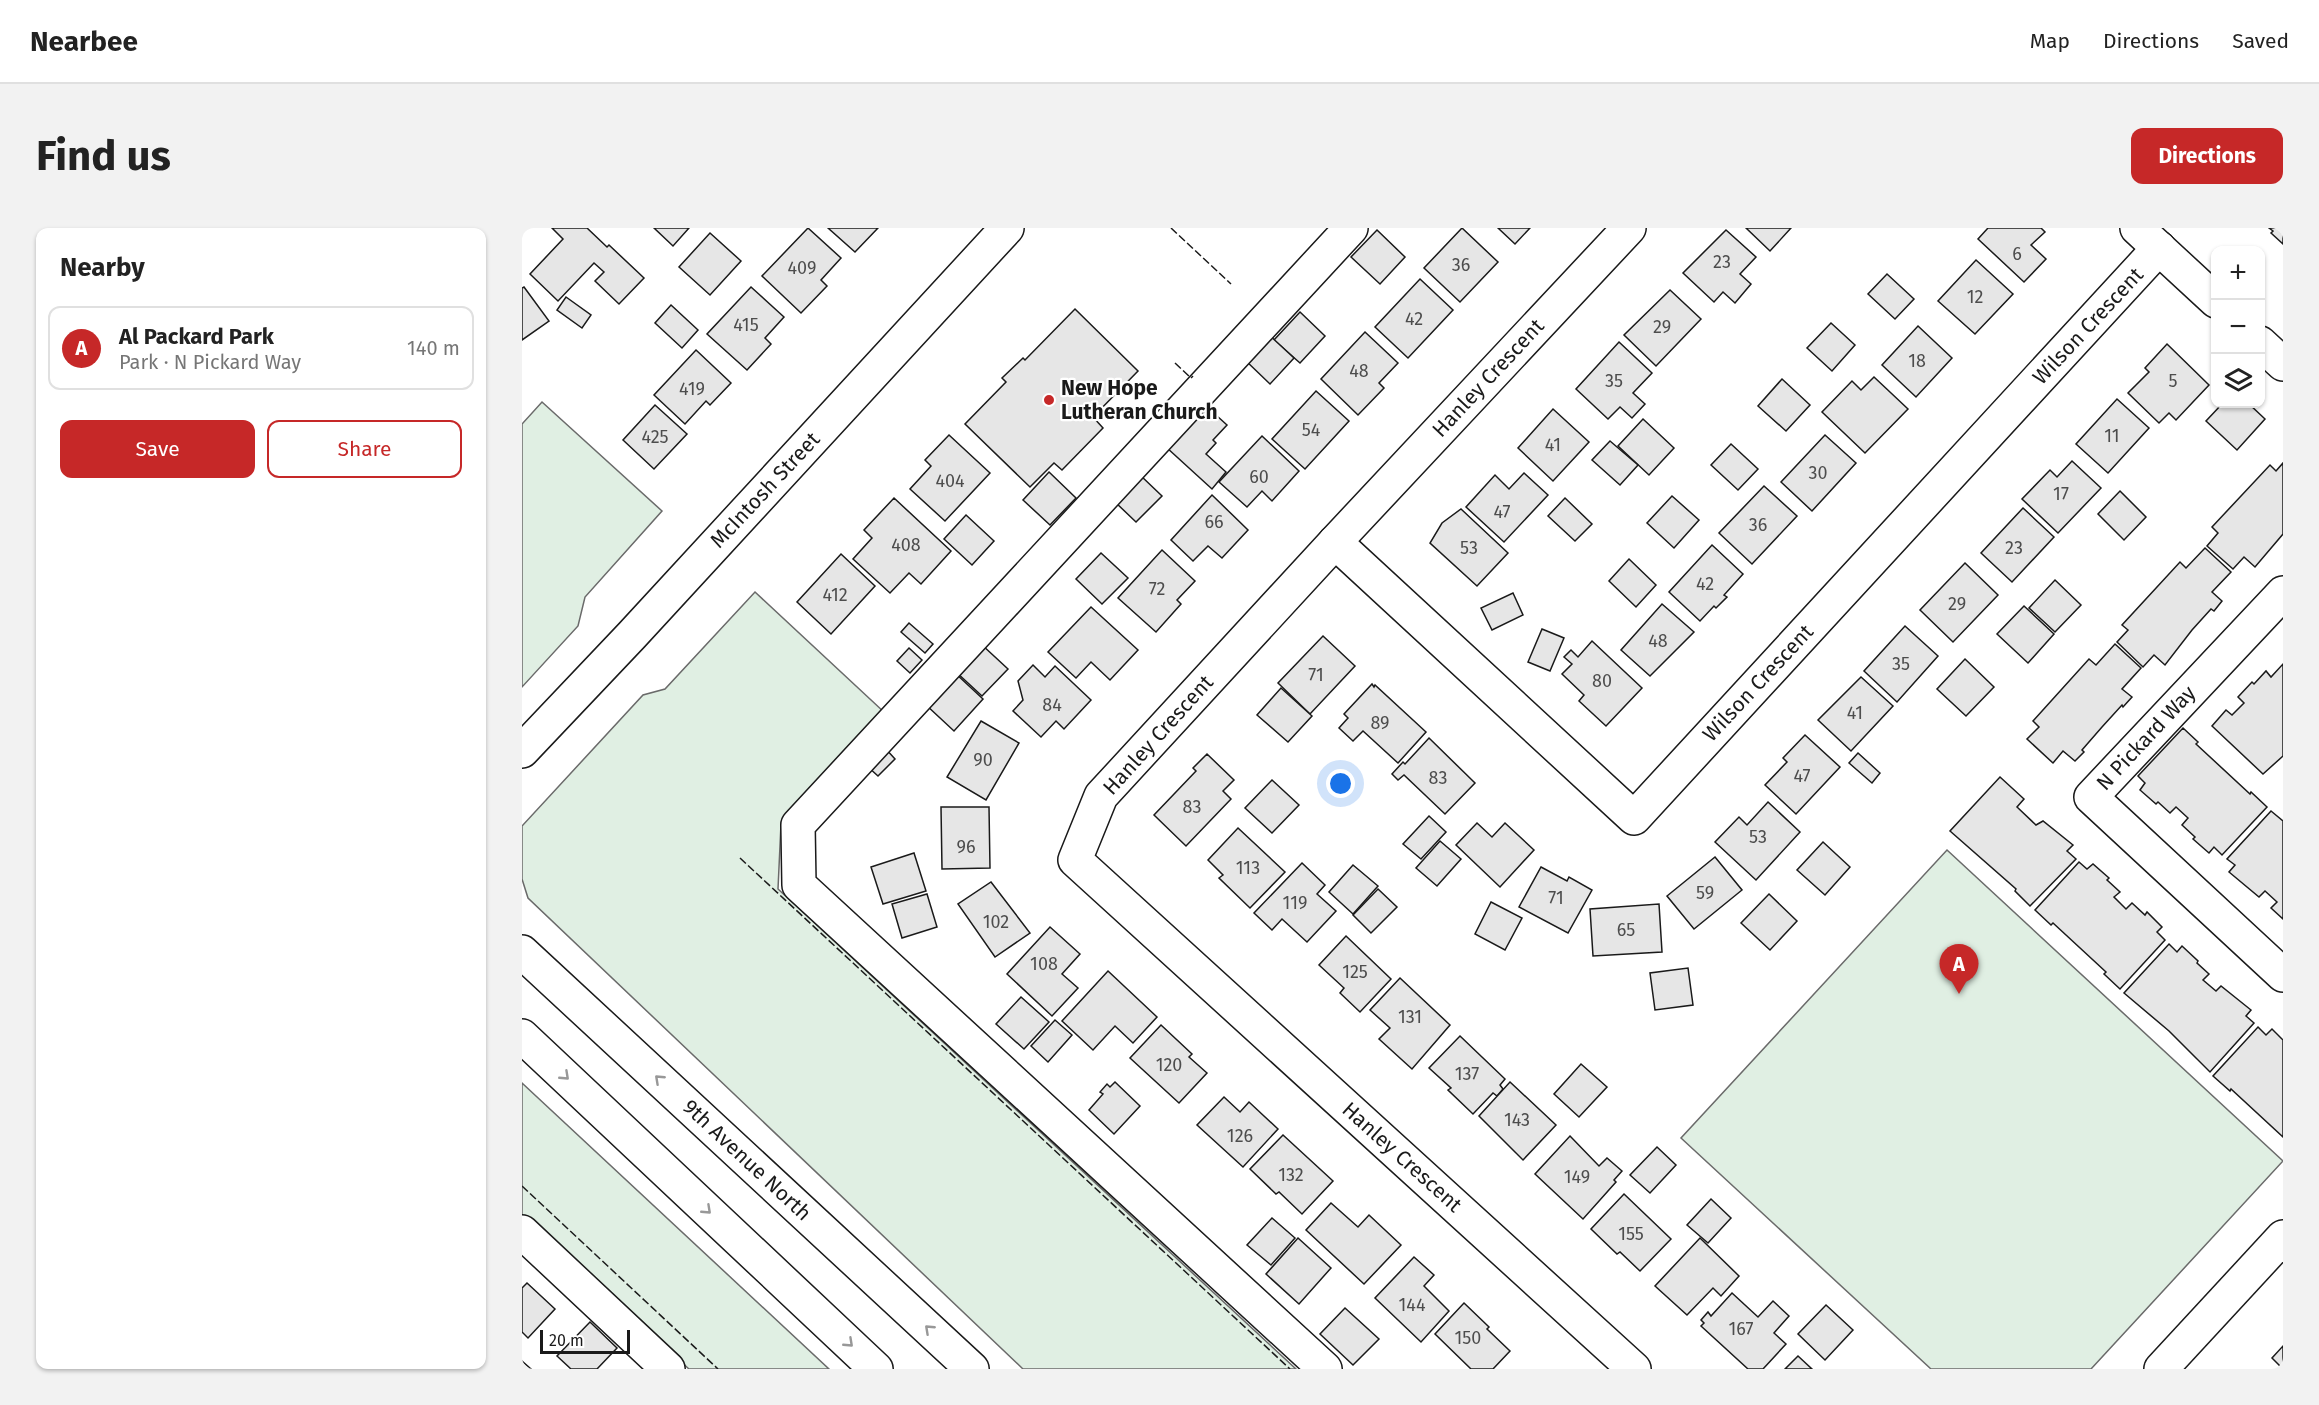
<!DOCTYPE html>
<html lang="en">
<head>
<meta charset="utf-8">
<style>
  body { margin:0; font-family:"Fira Sans",sans-serif; background:#f2f2f2; color:#222 }
  .controls { position:absolute; right:18px; top:18px; display:grid; overflow:hidden; border-radius:12px; box-shadow:0 2px 4px #0004 }
  .controls button { width:54px; height:54px; display:grid; place-items:center; padding:0; border:0; border-bottom:2px solid #e0e0e0; background:#fff; color:#222; font:30px sans-serif }
  .scale { position:absolute; left:18px; bottom:15px; width:90px; box-sizing:border-box; padding-left:6px; border:3px solid #1a1a1a; border-top:0; font-size:16px; line-height:21px; white-space:nowrap; color:#1a1a1a; -webkit-text-stroke:4px #fff; paint-order:stroke }
  .you { position:absolute; left:819px; top:556px; width:21px; height:21px; margin:-15px; border:4px solid #fff; border-radius:50%; background:#1a73e8; box-shadow:0 0 0 9px #1a73e833 }
  .badge { display:grid; place-items:center; width:39px; height:39px; border-radius:50%; background:#c62828; color:#fff; font-size:20px; font-weight:700 }
  .pin { position:absolute; translate:-50% -50px; filter:drop-shadow(0 2px 3px #0008) }
  .pin::after { content:''; position:absolute; top:32px; width:21px; height:18px; background:inherit; clip-path:polygon(0 0,100% 0,50% 100%) }
  .list { margin:0; padding:0; list-style:none }
  h2 { display:flex; justify-content:space-between; align-items:center; height:78px; margin:0; padding:0 24px; font-size:26px }
  h2 small { font-size:20px; font-weight:400; color:#767676 }
  .list li { display:grid; grid-template-columns:39px 1fr auto; gap:18px; align-items:center; box-sizing:border-box; height:84px; margin:0 12px 12px; padding:0 12px; border:2px solid #e0e0e0; border-radius:12px }
  .list b { display:block; font-size:22px; white-space:nowrap }
  .list p { margin:0; font-size:20px; white-space:nowrap; color:#767676 }
  .list em { font-size:20px; font-style:normal; color:#767676 }
  .actions { display:flex; gap:12px; padding:18px 24px }
  .actions a { flex:1; padding:14px 0; border:2px solid #c62828; border-radius:12px; text-align:center; font-size:21px; color:#c62828 }
  .actions .main { background:#c62828; color:#fff }
  .icon { flex:none; width:33px; height:33px; fill:none; stroke:currentColor; stroke-width:2; stroke-linecap:round; stroke-linejoin:round }
  .map { position:relative; flex:none; width:1761px; height:1141px; overflow:hidden; border-radius:12px }
  header { display:flex; align-items:center; gap:36px; box-sizing:border-box; height:84px; padding:0 30px; background:#fff; border-bottom:2px solid #e0e0e0 }
  header strong { font-size:28px }
  nav { display:flex; gap:33px; margin-inline-start:auto; font-size:21px }
  .intro { display:flex; align-items:center; justify-content:space-between; box-sizing:border-box; height:144px; padding:0 36px }
  h1 { margin:0; font-size:42px }
  .button { padding:15px 27px; border-radius:12px; background:#c62828; color:#fff; font-size:21px; font-weight:700 }
  main { display:flex; gap:36px; padding:0 36px }
  aside { flex:1; background:#fff; border-radius:12px; box-shadow:0 2px 4px #0004 }
  .map>svg:first-child { display:block }
  .green { fill:#e0efe3; stroke:#6a6a6a; stroke-width:1.5 }
  .building { fill:#e6e6e6; stroke:#1a1a1a; stroke-width:1.5 }
  .lines { fill:none; stroke-linecap:round; stroke-linejoin:round }
  .minor-casing { stroke:#1a1a1a; stroke-width:36 }
  .major-casing { stroke:#1a1a1a; stroke-width:36 }
  .minor { stroke:#fff; stroke-width:33 }
  .major { stroke:#fff; stroke-width:33 }
  .fence { stroke:#1a1a1a; stroke-width:1.5; stroke-dasharray:8 3; stroke-linecap:butt }
  .oneway { stroke:#989898 }
  .poi-dot { fill:#c62828; stroke:#fff; stroke-width:2 }
  .labels { text-anchor:middle; stroke-width:4.5; stroke-linejoin:round; paint-order:stroke }
  .number-label { font-size:18px; fill:#4d4d4d }
  .street-label { font-size:21px; fill:#1a1a1a; stroke:#fff }
  .poi-label { font-size:21px; font-weight:bold; fill:#1a1a1a; stroke:#fff; text-anchor:start }
</style>
</head>
<body>
<header>
<strong>Nearbee</strong>
<nav><a>Map</a><a>Directions</a><a>Saved</a></nav>
</header>
<div class="intro"><h1>Find us</h1><a class="button">Directions</a></div>
<main>
<aside>
<h2>Nearby<small></small></h2>
<ul class="list">
<li><span class="badge">A</span><div><b>Al Packard Park</b><p>Park · N Pickard Way</p></div><em>140 m</em></li>
</ul>
<div class="actions"><a class="main">Save</a><a>Share</a></div>
</aside>
<div class="map">
<svg width="1761" height="1141" viewBox="0 0 1761 1141">
  <rect width="100%" height="100%" fill="#fff"/>
  <g class="green">
    <polygon points="20,174 140,283 63,369 56,398 0,459 0,196"/>
    <polygon points="233,364 363,485 259,596 256,661 774,1141 501,1141 6,670 0,651 0,598 121,467 143,461"/>
    <polygon points="1425,622 1761,933 1569,1141 1409,1141 1159,910"/>
    <polygon points="0,855 307,1141 167,1141 0,988"/>
  </g>
  <g class="building">
    <polygon points="30,0 65,0 85,19 87,17 122,50 97,76 73,53 82,44 72,35 36,73 8,46 41,11"/>
    <polygon points="132,0 167,0 151,18"/>
    <polygon points="286,0 319,30 299,52 305,58 279,85 240,48"/>
    <polygon points="306,0 356,0 333,24"/>
    <polygon points="940,0 976,34 938,74 902,40"/>
    <polygon points="976,0 1008,0 993,16"/>
    <polygon points="1224,0 1269,0 1248,23"/>
    <polygon points="1466,0 1519,0 1523,4 1509,17 1524,31 1502,54 1456,11"/>
    <polygon points="1747,0 1761,0 1761,16 1749,5 1751,3"/>
    <polygon points="855,2 883,29 858,56 829,29"/>
    <polygon points="1204,2 1234,29 1218,46 1229,56 1213,75 1201,64 1192,74 1161,45"/>
    <polygon points="188,5 219,33 188,67 157,39"/>
    <polygon points="1454,32 1491,66 1453,106 1416,73"/>
    <polygon points="1365,46 1392,71 1373,91 1346,66"/>
    <polygon points="898,51 931,82 886,130 853,99"/>
    <polygon points="2,59 27,93 0,112 0,60"/>
    <polygon points="229,59 262,89 243,110 249,116 225,142 185,106"/>
    <polygon points="1148,62 1179,91 1134,138 1102,107"/>
    <polygon points="44,69 69,87 60,100 35,82"/>
    <polygon points="149,77 176,102 160,120 133,95"/>
    <polygon points="553,81 616,143 571,189 581,200 540,242 532,235 508,259 443,196 484,154 480,150 501,130 503,132"/>
    <polygon points="778,84 803,108 778,135 752,112"/>
    <polygon points="1309,95 1333,117 1310,143 1285,120"/>
    <polygon points="1396,98 1430,130 1394,169 1360,137"/>
    <polygon points="843,104 876,135 857,155 862,160 836,187 799,151"/>
    <polygon points="746,106 772,130 748,156 722,131"/>
    <polygon points="1097,114 1130,145 1111,165 1123,176 1110,190 1098,179 1086,191 1054,161"/>
    <polygon points="1645,116 1687,157 1654,192 1647,185 1637,195 1606,165 1627,144 1623,140"/>
    <polygon points="174,122 209,155 188,177 184,173 163,196 132,167"/>
    <polygon points="1352,149 1386,181 1343,225 1300,184 1330,153 1339,162"/>
    <polygon points="1260,151 1288,177 1264,203 1236,178"/>
    <polygon points="794,163 827,193 783,241 750,211"/>
    <polygon points="1595,171 1627,200 1586,245 1554,216"/>
    <polygon points="1700,176 1727,176 1743,191 1715,222 1684,193"/>
    <polygon points="133,177 165,206 132,241 101,212"/>
    <polygon points="684,178 705,197 691,212 694,215 684,226 704,244 690,261 644,219"/>
    <polygon points="1031,181 1067,214 1031,253 996,220"/>
    <polygon points="1121,191 1152,220 1127,247 1096,218"/>
    <polygon points="427,207 468,245 423,293 388,261 409,238 403,232"/>
    <polygon points="1303,207 1334,235 1290,283 1259,254"/>
    <polygon points="740,208 777,243 750,273 740,263 725,279 697,254"/>
    <polygon points="1088,213 1116,237 1098,257 1070,232"/>
    <polygon points="1209,216 1236,241 1216,262 1189,237"/>
    <polygon points="1550,233 1579,260 1536,305 1500,271 1528,242 1535,249"/>
    <polygon points="1761,235 1761,306 1733,339 1722,329 1711,341 1685,318 1696,305 1690,299 1748,237 1754,243"/>
    <polygon points="527,244 554,270 528,297 501,272"/>
    <polygon points="1002,245 1026,267 982,314 944,279 973,247 987,261"/>
    <polygon points="618,247 640,268 614,294 592,273"/>
    <polygon points="1242,258 1275,288 1230,336 1197,305"/>
    <polygon points="1598,263 1624,289 1602,312 1576,286"/>
    <polygon points="690,267 726,302 700,330 686,318 671,333 649,312"/>
    <polygon points="1150,268 1177,292 1152,320 1125,295"/>
    <polygon points="372,270 429,323 399,356 387,345 368,365 331,331 350,310 342,302"/>
    <polygon points="1043,270 1070,296 1053,313 1026,288"/>
    <polygon points="1501,280 1532,309 1490,354 1459,325"/>
    <polygon points="939,281 986,325 955,358 908,315 920,295"/>
    <polygon points="444,287 472,313 450,337 422,311"/>
    <polygon points="1190,317 1221,346 1202,367 1205,369 1194,380 1192,378 1178,393 1147,364"/>
    <polygon points="1683,320 1709,344 1690,364 1700,373 1692,383 1689,381 1670,402 1643,437 1632,427 1621,439 1595,414 1606,402 1600,397 1658,334 1664,340"/>
    <polygon points="640,322 673,353 655,372 659,376 634,404 596,370"/>
    <polygon points="579,325 606,350 580,376 554,351"/>
    <polygon points="319,326 353,358 309,406 275,374"/>
    <polygon points="1107,331 1134,357 1114,379 1087,353"/>
    <polygon points="1443,335 1476,367 1431,414 1398,382"/>
    <polygon points="1533,352 1559,377 1533,404 1507,380"/>
    <polygon points="991,365 1001,387 970,402 959,380"/>
    <polygon points="1140,376 1172,404 1128,448 1099,422"/>
    <polygon points="1502,378 1532,406 1506,435 1475,406"/>
    <polygon points="569,379 616,422 588,452 569,434 554,450 526,424"/>
    <polygon points="387,395 411,416 403,425 379,404"/>
    <polygon points="1383,398 1416,428 1375,474 1342,443"/>
    <polygon points="1020,401 1042,410 1028,443 1006,434"/>
    <polygon points="801,408 833,438 788,486 756,455"/>
    <polygon points="1070,413 1120,460 1084,498 1057,473 1062,467 1040,446 1050,436 1042,429 1049,422 1056,429"/>
    <polygon points="459,416 486,441 460,468 433,443"/>
    <polygon points="1593,416 1619,440 1600,461 1610,469 1601,479 1600,477 1580,499 1560,522 1562,524 1553,533 1541,523 1531,535 1505,511 1517,499 1511,493 1567,431 1574,437"/>
    <polygon points="387,420 400,432 388,445 375,433"/>
    <polygon points="1443,431 1472,459 1444,488 1415,461"/>
    <polygon points="1761,436 1761,528 1741,546 1690,498 1704,482 1710,487 1722,475 1716,469 1730,454 1732,456 1744,443 1749,449"/>
    <polygon points="511,437 523,449 533,438 569,472 542,501 534,493 519,509 491,483 501,472 496,453"/>
    <polygon points="432,444 461,471 432,503 403,476"/>
    <polygon points="1339,449 1371,478 1329,523 1296,492"/>
    <polygon points="850,456 852,459 853,457 904,504 876,535 841,503 831,513 817,500 826,490 822,486"/>
    <polygon points="759,460 790,488 766,514 735,487"/>
    <polygon points="459,493 497,515 464,572 425,549"/>
    <polygon points="1661,500 1676,514 1674,516 1728,566 1729,564 1745,579 1700,627 1692,619 1687,625 1671,611 1673,609 1660,597 1666,590 1654,579 1648,585 1636,574 1634,576 1618,562 1623,555 1616,548"/>
    <polygon points="1283,507 1318,539 1274,586 1243,557 1265,534 1261,530"/>
    <polygon points="907,510 953,555 923,586 882,547 876,552 870,546 881,534 883,536"/>
    <polygon points="363,520 373,531 356,548 345,538"/>
    <polygon points="1336,525 1358,545 1350,555 1327,535"/>
    <polygon points="685,526 712,552 701,563 709,571 664,618 632,587 674,543 671,540"/>
    <polygon points="1478,549 1502,571 1495,579 1514,597 1521,593 1551,617 1545,623 1554,631 1508,678 1493,663 1494,661 1428,603"/>
    <polygon points="750,552 777,577 750,605 723,580"/>
    <polygon points="1246,574 1278,604 1234,652 1193,614 1217,589 1225,597"/>
    <polygon points="419,579 467,579 468,640 420,641"/>
    <polygon points="1749,583 1761,593 1761,691 1749,680 1755,674 1743,663 1737,669 1707,644 1713,637 1705,631"/>
    <polygon points="907,588 924,604 899,631 881,616"/>
    <polygon points="955,595 970,609 983,595 1012,622 978,659 934,617"/>
    <polygon points="716,600 763,644 728,680 697,650 701,647 686,632"/>
    <polygon points="918,613 939,631 915,658 894,640"/>
    <polygon points="1301,614 1328,639 1303,667 1275,642"/>
    <polygon points="392,625 404,663 361,676 349,639"/>
    <polygon points="1193,629 1220,662 1172,701 1145,668"/>
    <polygon points="1557,634 1565,641 1571,636 1587,650 1585,652 1598,664 1592,669 1604,681 1610,675 1623,687 1625,684 1640,699 1635,704 1643,712 1598,761 1582,746 1584,744 1531,695 1529,697 1513,682"/>
    <polygon points="780,635 803,657 795,666 814,683 785,714 760,691 750,702 732,685"/>
    <polygon points="831,637 856,658 831,686 807,664"/>
    <polygon points="1019,639 1045,653 1047,649 1070,662 1046,705 997,679"/>
    <polygon points="469,654 508,705 473,729 436,676"/>
    <polygon points="856,661 875,679 849,705 831,687"/>
    <polygon points="405,666 415,699 380,710 370,676"/>
    <polygon points="1247,666 1275,693 1248,722 1219,695"/>
    <polygon points="969,674 1000,690 983,722 953,706"/>
    <polygon points="1137,676 1140,724 1071,728 1068,681"/>
    <polygon points="528,699 558,726 540,746 556,760 530,788 485,746"/>
    <polygon points="824,708 869,751 838,784 818,765 822,760 797,737"/>
    <polygon points="1647,716 1655,724 1660,718 1676,733 1675,735 1687,746 1681,752 1694,763 1699,758 1729,782 1724,788 1732,795 1688,844 1647,803 1602,765"/>
    <polygon points="1166,740 1171,777 1133,782 1128,745"/>
    <polygon points="586,743 635,789 611,815 593,798 571,822 540,793"/>
    <polygon points="878,750 928,797 890,841 857,811 868,800 848,782"/>
    <polygon points="499,769 527,794 502,821 474,796"/>
    <polygon points="533,792 550,807 526,834 509,818"/>
    <polygon points="639,797 670,826 667,829 685,845 657,875 608,830"/>
    <polygon points="1736,799 1744,807 1750,801 1761,812 1761,909 1709,861 1708,863 1691,848"/>
    <polygon points="938,808 983,851 978,857 981,861 975,868 971,865 951,886 926,862 929,860 907,840"/>
    <polygon points="1059,836 1085,859 1057,889 1032,866"/>
    <polygon points="593,854 618,878 592,906 567,882 581,866 578,864 585,856 588,859"/>
    <polygon points="988,854 1034,897 1001,932 957,888"/>
    <polygon points="702,869 718,884 727,874 756,901 721,939 675,897"/>
    <polygon points="761,907 811,953 780,986 757,964 754,966 728,941"/>
    <polygon points="1048,908 1077,938 1085,930 1100,943 1092,952 1094,954 1061,991 1013,946"/>
    <polygon points="1135,919 1154,937 1128,965 1108,947"/>
    <polygon points="1102,966 1149,1011 1118,1043 1098,1024 1095,1026 1069,1001"/>
    <polygon points="1189,971 1209,990 1186,1015 1165,997"/>
    <polygon points="809,975 836,999 847,987 879,1017 842,1056 784,1002"/>
    <polygon points="750,990 773,1010 749,1037 725,1017"/>
    <polygon points="776,1010 809,1040 777,1076 744,1046"/>
    <polygon points="1178,1010 1217,1048 1199,1068 1191,1060 1165,1087 1133,1058"/>
    <polygon points="892,1029 912,1047 902,1058 927,1083 899,1114 853,1070"/>
    <polygon points="5,1055 33,1081 6,1110 0,1104 0,1060"/>
    <polygon points="1210,1065 1236,1089 1251,1073 1267,1088 1252,1105 1264,1116 1241,1141 1226,1141 1179,1098 1182,1095 1179,1092 1186,1084 1189,1088"/>
    <polygon points="942,1075 967,1099 965,1101 988,1123 971,1141 949,1141 913,1106"/>
    <polygon points="1304,1077 1331,1102 1303,1132 1276,1106"/>
    <polygon points="823,1080 857,1111 831,1137 798,1106"/>
    <polygon points="68,1094 95,1120 75,1141 49,1141 35,1128"/>
    <polygon points="1761,1118 1761,1141 1750,1130"/>
    <polygon points="1276,1128 1290,1141 1263,1141"/>
    <polygon points="0,1133 9,1141 0,1141"/>
  </g>
  <g class="lines">
    <defs>
      <g id="minor">
        <polyline points="1107,0 813,314 579,568 553,632 1112,1141"/>
        <polyline points="1615,0 1694,73"/>
        <polyline points="1738,115 1761,136"/>
        <polyline points="813,314 1112,590 1637,20"/>
        <polyline points="1761,365 1569,569 1761,747"/>
        <polyline points="0,523 110,407 485,0"/>
        <polyline points="0,1004 146,1141"/>
        <polyline points="803,1141 277,657 276,597 829,0"/>
        <polyline points="1639,1141 1761,1009"/>
      </g>
      <g id="major">
        <polyline points="0,724 450,1141"/>
        <polyline points="0,808 354,1141"/>
      </g>
    </defs>
    <use href="#minor" class="minor-casing"/>
    <use href="#major" class="major-casing"/>
    <use href="#minor" class="minor"/>
    <use href="#major" class="major"/>
    <g class="fence">
      <polyline points="649,0 709,56"/>
      <polyline points="653,135 669,150 671,148"/>
      <polyline points="218,630 768,1141"/>
      <polyline points="0,958 196,1141"/>
    </g>
  </g>
  <defs><path id="oneway-chevron" d="M-2-3.5L2.5 0L-2 3.5" fill="none" stroke-width="1.6" stroke-linecap="round" stroke-linejoin="round" transform="scale(1.5)"/></defs>
  <g class="oneway">
    <use href="#oneway-chevron" transform="translate(43 848) rotate(43)"/>
    <use href="#oneway-chevron" transform="translate(137 851) rotate(-137)"/>
    <use href="#oneway-chevron" transform="translate(185 982) rotate(43)"/>
    <use href="#oneway-chevron" transform="translate(407 1101) rotate(-137)"/>
    <use href="#oneway-chevron" transform="translate(327 1115) rotate(43)"/>
  </g>
  <circle class="poi-dot" cx="527" cy="172" r="6"/>
  <g class="labels">
    <g class="number-label">
      <text x="1495" y="32">6</text>
      <text x="1200" y="40">23</text>
      <text x="939" y="43">36</text>
      <text x="280" y="46">409</text>
      <text x="1453" y="75">12</text>
      <text x="892" y="97">42</text>
      <text x="224" y="103">415</text>
      <text x="1140" y="105">29</text>
      <text x="1395" y="139">18</text>
      <text x="837" y="149">48</text>
      <text x="1092" y="159">35</text>
      <text x="1651" y="159">5</text>
      <text x="170" y="167">419</text>
      <text x="789" y="208">54</text>
      <text x="1590" y="214">11</text>
      <text x="133" y="215">425</text>
      <text x="1031" y="223">41</text>
      <text x="1296" y="251">30</text>
      <text x="737" y="255">60</text>
      <text x="428" y="259">404</text>
      <text x="1539" y="272">17</text>
      <text x="980" y="290">47</text>
      <text x="692" y="300">66</text>
      <text x="1236" y="303">36</text>
      <text x="384" y="323">408</text>
      <text x="947" y="326">53</text>
      <text x="1492" y="326">23</text>
      <text x="1183" y="362">42</text>
      <text x="635" y="367">72</text>
      <text x="313" y="373">412</text>
      <text x="1435" y="382">29</text>
      <text x="1136" y="419">48</text>
      <text x="1379" y="442">35</text>
      <text x="794" y="453">71</text>
      <text x="1080" y="459">80</text>
      <text x="530" y="483">84</text>
      <text x="1333" y="491">41</text>
      <text x="858" y="501">89</text>
      <text x="461" y="538">90</text>
      <text x="1280" y="554">47</text>
      <text x="916" y="556">83</text>
      <text x="670" y="585">83</text>
      <text x="1236" y="615">53</text>
      <text x="444" y="625">96</text>
      <text x="726" y="646">113</text>
      <text x="1183" y="671">59</text>
      <text x="1034" y="676">71</text>
      <text x="773" y="681">119</text>
      <text x="474" y="700">102</text>
      <text x="1104" y="708">65</text>
      <text x="522" y="742">108</text>
      <text x="833" y="750">125</text>
      <text x="888" y="795">131</text>
      <text x="647" y="843">120</text>
      <text x="945" y="852">137</text>
      <text x="995" y="898">143</text>
      <text x="718" y="914">126</text>
      <text x="769" y="953">132</text>
      <text x="1055" y="955">149</text>
      <text x="1109" y="1012">155</text>
      <text x="890" y="1083">144</text>
      <text x="1219" y="1107">167</text>
      <text x="946" y="1116">150</text>
    </g>
    <g class="street-label">
      <text transform="translate(1566 98) rotate(-47)" y="7">Wilson Crescent</text>
      <text transform="translate(966 150) rotate(-47)" y="7">Hanley Crescent</text>
      <text transform="translate(243 262) rotate(-47)" y="7">McIntosh Street</text>
      <text transform="translate(1236 455) rotate(-47)" y="7">Wilson Crescent</text>
      <text transform="translate(636 507) rotate(-48)" y="7">Hanley Crescent</text>
      <text transform="translate(1624 510) rotate(-47)" y="7">N Pickard Way</text>
      <text transform="translate(880 929) rotate(42)" y="7">Hanley Crescent</text>
      <text transform="translate(225 932) rotate(43)" y="7">9th Avenue North</text>
    </g>
    <g class="poi-label">
      <text x="539" y="167">New Hope<tspan x="539" dy="24">Lutheran Church</tspan></text>
    </g>
  </g>
</svg>
<div class="controls">
<button>+</button>
<button>−</button>
<button><svg class="icon" aria-label="layers" viewBox="0 0 24 24"><path d="M12 4l9 5-9 5-9-5zM3 14l9 5 9-5"/></svg></button>
</div>
<div class="scale">20 m</div>
<div class="you"></div>
<div class="pin badge" style="left:1437px;top:766px">A</div>
</div>
</main>
</body>
</html>
